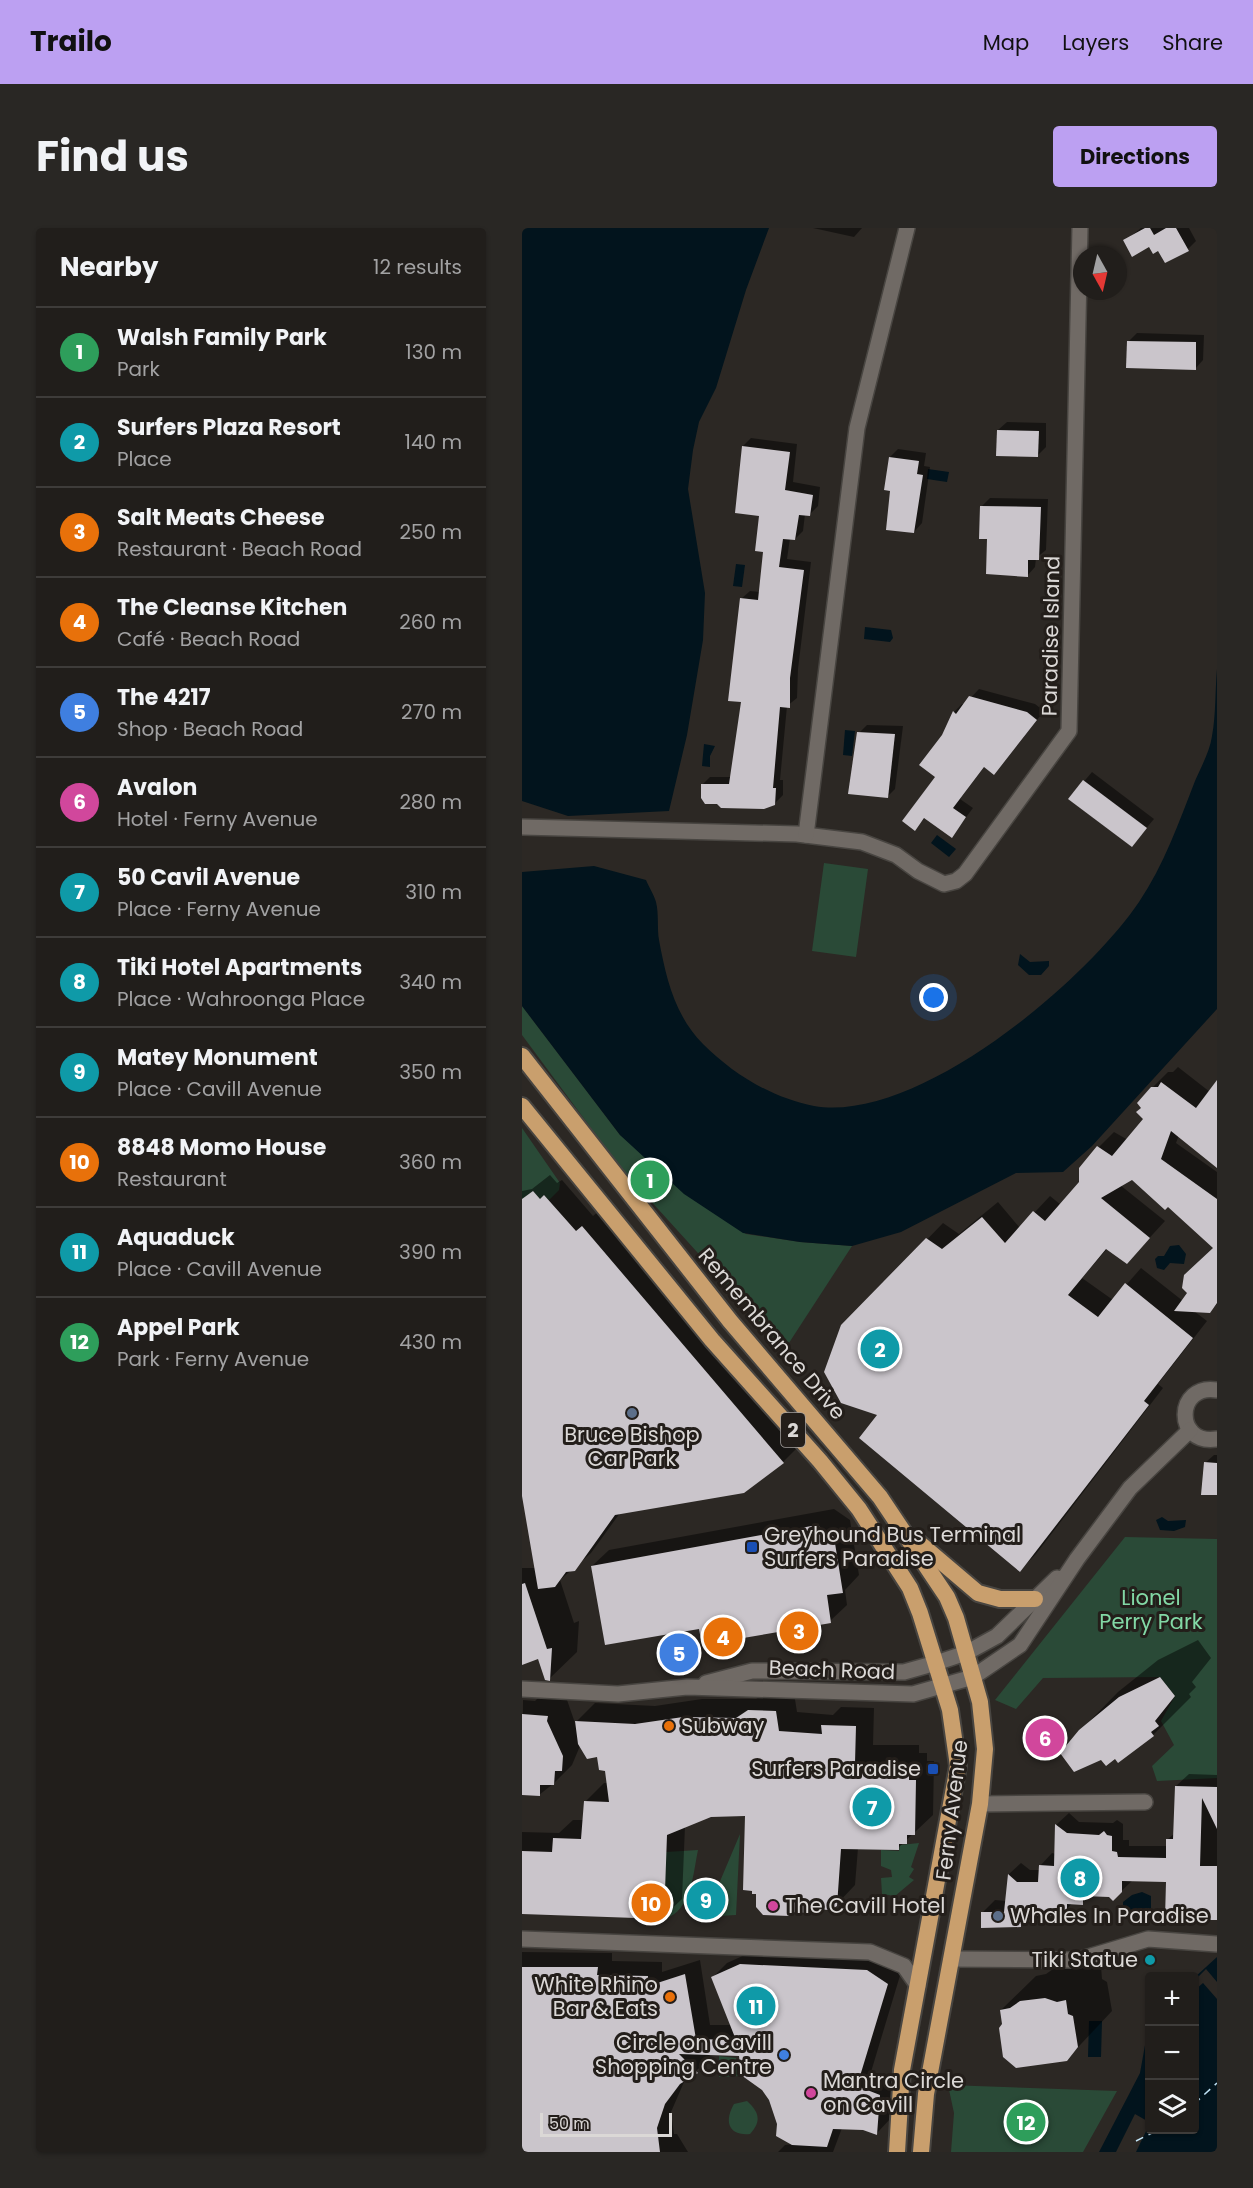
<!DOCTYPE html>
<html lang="en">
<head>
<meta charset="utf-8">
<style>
  body { margin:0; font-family:Poppins,sans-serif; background:#292724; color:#f1f3f6 }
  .controls { position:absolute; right:18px; bottom:18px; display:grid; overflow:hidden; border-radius:6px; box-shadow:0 2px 4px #0004 }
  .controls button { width:54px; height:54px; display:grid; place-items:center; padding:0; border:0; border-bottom:2px solid #3e3c3a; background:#211e1b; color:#f1f3f6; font:30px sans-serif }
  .compass { position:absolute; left:551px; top:18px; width:54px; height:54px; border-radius:50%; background:#211e1b; box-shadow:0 2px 4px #0004; rotate:172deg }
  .scale { position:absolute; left:18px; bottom:15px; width:132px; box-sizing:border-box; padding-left:6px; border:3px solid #dbd8d6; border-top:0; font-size:16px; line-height:21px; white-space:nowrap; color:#dbd8d6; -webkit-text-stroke:4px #231e1a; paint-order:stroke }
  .you { position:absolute; left:412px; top:770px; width:21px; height:21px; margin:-15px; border:4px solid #fff; border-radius:50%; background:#1a73e8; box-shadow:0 0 0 9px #1a73e833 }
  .badge { display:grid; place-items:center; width:39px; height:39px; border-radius:50%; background:#bca0f2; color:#fff; font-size:20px; font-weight:700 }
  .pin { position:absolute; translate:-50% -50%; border:3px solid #fff; box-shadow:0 2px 6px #0006 }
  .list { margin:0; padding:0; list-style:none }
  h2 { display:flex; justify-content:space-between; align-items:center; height:78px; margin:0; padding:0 24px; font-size:26px }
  h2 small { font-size:20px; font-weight:400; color:#a2a2a3 }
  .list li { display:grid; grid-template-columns:39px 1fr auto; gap:18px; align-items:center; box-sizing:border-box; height:90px; padding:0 24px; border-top:2px solid #3e3c3a }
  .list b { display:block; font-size:22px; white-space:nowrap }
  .list p { margin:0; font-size:20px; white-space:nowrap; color:#a2a2a3 }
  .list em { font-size:20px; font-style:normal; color:#a2a2a3 }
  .icon { flex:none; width:33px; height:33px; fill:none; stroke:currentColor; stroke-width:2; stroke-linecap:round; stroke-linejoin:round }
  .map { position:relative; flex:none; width:695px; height:1924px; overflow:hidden; border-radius:6px }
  header { display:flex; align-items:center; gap:36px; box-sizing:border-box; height:84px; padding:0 30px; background:#bca0f2; color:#111 }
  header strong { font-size:28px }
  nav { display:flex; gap:33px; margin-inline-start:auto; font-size:21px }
  .intro { display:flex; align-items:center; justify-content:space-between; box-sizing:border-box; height:144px; padding:0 36px }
  h1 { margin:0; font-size:42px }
  .button { padding:15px 27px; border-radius:6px; background:#bca0f2; color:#111; font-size:21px; font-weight:700 }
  main { display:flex; gap:36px; padding:0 36px }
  aside { flex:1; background:#211e1b; border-radius:6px; box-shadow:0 2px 4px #0004 }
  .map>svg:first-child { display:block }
  .green { fill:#2a4a37 }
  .water { fill:#02141d }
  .pier { fill:#2c2824 }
  .shadow { fill:#0007; fill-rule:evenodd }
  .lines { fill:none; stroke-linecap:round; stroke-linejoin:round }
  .ferry { stroke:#c0e3f6; stroke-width:1.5; stroke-dasharray:8 6; stroke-linecap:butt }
  .building { fill:#cac5cb }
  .minor-casing { stroke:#484541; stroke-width:18 }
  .trunk-casing { stroke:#484541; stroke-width:20 }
  .minor { stroke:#706a65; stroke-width:15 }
  .trunk { stroke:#c99f6d; stroke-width:16 }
  .service-dot { fill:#5c6f8a; stroke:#231e1a; stroke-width:2 }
  .transit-dot { fill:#1a4fb4; stroke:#231e1a; stroke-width:2 }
  .food-dot { fill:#e8710a; stroke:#231e1a; stroke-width:2 }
  .hotel-dot { fill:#d1479c; stroke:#231e1a; stroke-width:2 }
  .culture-dot { fill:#0f9aa8; stroke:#231e1a; stroke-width:2 }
  .shop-dot { fill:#3f7fe0; stroke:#231e1a; stroke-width:2 }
  .labels { text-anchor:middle; stroke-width:6; stroke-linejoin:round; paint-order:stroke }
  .shield { fill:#231e1a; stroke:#a4a09e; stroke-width:1.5 }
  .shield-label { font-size:20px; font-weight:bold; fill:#dbd8d6 }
  .street-label { font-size:21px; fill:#dbd8d6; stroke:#231e1a }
  .poi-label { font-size:21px; fill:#dbd8d6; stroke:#231e1a; text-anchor:start }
  .park-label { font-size:21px; fill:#82d8a5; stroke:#231e1a }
</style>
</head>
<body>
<header>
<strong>Trailo</strong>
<nav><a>Map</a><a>Layers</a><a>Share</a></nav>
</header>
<div class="intro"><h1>Find us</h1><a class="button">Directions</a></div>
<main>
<aside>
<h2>Nearby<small>12 results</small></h2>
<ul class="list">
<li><span class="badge" style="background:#2e9e5b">1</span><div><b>Walsh Family Park</b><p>Park</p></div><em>130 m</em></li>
<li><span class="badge" style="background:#0f9aa8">2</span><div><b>Surfers Plaza Resort</b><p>Place</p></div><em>140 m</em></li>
<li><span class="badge" style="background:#e8710a">3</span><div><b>Salt Meats Cheese</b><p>Restaurant · Beach Road</p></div><em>250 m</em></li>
<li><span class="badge" style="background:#e8710a">4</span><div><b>The Cleanse Kitchen</b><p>Café · Beach Road</p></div><em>260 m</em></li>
<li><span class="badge" style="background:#3f7fe0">5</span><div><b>The 4217</b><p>Shop · Beach Road</p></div><em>270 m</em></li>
<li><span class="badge" style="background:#d1479c">6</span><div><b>Avalon</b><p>Hotel · Ferny Avenue</p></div><em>280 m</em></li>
<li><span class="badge" style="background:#0f9aa8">7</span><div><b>50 Cavil Avenue</b><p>Place · Ferny Avenue</p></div><em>310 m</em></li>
<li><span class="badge" style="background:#0f9aa8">8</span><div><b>Tiki Hotel Apartments</b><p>Place · Wahroonga Place</p></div><em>340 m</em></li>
<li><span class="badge" style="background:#0f9aa8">9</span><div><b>Matey Monument</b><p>Place · Cavill Avenue</p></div><em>350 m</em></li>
<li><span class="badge" style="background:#e8710a">10</span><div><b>8848 Momo House</b><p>Restaurant</p></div><em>360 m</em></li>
<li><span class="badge" style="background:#0f9aa8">11</span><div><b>Aquaduck</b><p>Place · Cavill Avenue</p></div><em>390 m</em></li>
<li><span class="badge" style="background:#2e9e5b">12</span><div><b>Appel Park</b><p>Park · Ferny Avenue</p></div><em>430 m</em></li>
</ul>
</aside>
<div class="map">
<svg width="695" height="1924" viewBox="0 0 695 1924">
  <rect width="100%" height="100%" fill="#2c2824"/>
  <g class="green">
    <polygon points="302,635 346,641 334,729 290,723"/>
    <polygon points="0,778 98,907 224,1006 278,1014 330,1018 263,1121 97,938 0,807"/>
    <polygon points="0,900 38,955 37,962 27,972 22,967 18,971 11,963 3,969 0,976"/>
    <polygon points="603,1309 695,1311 695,1550 635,1553 630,1538 652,1517 639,1493 653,1468 638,1449 521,1450 494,1481 473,1472"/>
    <polygon points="218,1606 214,1687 180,1689 196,1658"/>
    <polygon points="397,1615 389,1639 392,1641 387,1649 392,1652 373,1668 360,1666 359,1650 370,1649 369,1642 359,1638 359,1622 377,1623 378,1617"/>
    <path d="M 176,1622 C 171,1645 170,1683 142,1691 L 144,1624 Z"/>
    <polygon points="197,1828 214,1830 217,1848 197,1849"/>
    <polygon points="426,1857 595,1863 561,1924 429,1924 432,1885"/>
    <path d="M 225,1873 C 237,1884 240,1893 228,1906 C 206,1908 202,1893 212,1876 Z"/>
  </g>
  <g class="water">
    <polygon points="0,0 247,0 224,62 194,160 177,194 171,222 166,261 183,365 181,412 165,507 147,583 46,588 0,573"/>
    <polygon points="406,241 427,244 425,254 405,251"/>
    <polygon points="214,336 223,337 220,359 211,358"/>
    <polygon points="343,399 369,402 371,410 368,414 342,411"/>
    <path d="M 695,441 L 695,781 L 570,918 L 541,944 L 494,945 L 379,1004 L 330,1018 L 278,1014 L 221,1005 L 162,966 L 98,907 L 0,778 L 0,644 L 72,638 L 124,652 C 127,659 132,667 134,674 C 137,686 135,700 137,712 C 144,750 153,788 181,816 C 211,846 250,870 292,878 C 395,896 563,754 617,674 C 642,637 657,594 673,553 C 679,539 688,523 690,508 C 694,486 693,463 695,441 Z"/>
    <polygon points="323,502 333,503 330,528 321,527"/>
    <polygon points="182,516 193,518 188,528 188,539 180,538"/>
    <polygon points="415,607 434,621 427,629 409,615"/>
    <polygon points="498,726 508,734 527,733 527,738 519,747 507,747 496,737"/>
    <polygon points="657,1017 664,1026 662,1036 648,1035 642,1042 635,1040 633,1031 636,1028 642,1028 648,1018"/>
    <polygon points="640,1289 646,1293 664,1292 663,1299 652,1303 638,1302 634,1292"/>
    <polygon points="620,1664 629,1668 629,1684 624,1691 601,1685 601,1674 610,1667"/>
    <polygon points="695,1729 695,1924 577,1924 618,1845 627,1795 628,1902 672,1902 673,1749"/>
    <polygon points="567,1793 580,1793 579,1829 566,1829"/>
  </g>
  <g class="pier">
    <polygon points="684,1741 695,1754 695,1771 681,1755 673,1762 673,1752"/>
    <polygon points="613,1886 627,1894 627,1897 614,1924 594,1924"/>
  </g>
  <g class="shadow">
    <polygon points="291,0 340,0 332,9"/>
    <polygon points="619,0 667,0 674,13 666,21 637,21 603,13"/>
    <polygon points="615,105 682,107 681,132 673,141 607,113"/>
    <polygon points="485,194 524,195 524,219 516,227 476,202"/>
    <polygon points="229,210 275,216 271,254 298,259 296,278 288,286 283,286 281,303 273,311 268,310 265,331 289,334 276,441 275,470 265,478 258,552 261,552 261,567 252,576 196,574 180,557 188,549 209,549 221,473 219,371 228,363 238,364 243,323 239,287 221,218"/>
    <polygon points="376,221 404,225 402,238 408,239 400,295 392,304 370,261 368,229"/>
    <polygon points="468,270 526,271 524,322 514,330 513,339 505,348 466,310 460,278"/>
    <polygon points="457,461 513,476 522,483 480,537 472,545 463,538 438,571 451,580 430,608 404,589 392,601 415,548 421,508 432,484 440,476 442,477"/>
    <polygon points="345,497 381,498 373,561 365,569 337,505"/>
    <polygon points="570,544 632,591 610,617 548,570"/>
    <path d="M 656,839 L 688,864 L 695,855 L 695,938 L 657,907 L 654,915 L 695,944 L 695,1076 L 687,1084 L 672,1083 L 685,1093 L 636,1156 L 641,1160 L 514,1326 L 498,1342 L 357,1186 L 321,1098 L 421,995 L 437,1006 L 476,974 L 498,1000 L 528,968 L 539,977 L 559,955 L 576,920 L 592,904 L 606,912 L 624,890 L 621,880 L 630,860 L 646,844 L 651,844 ZM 610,950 L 646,977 L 693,1019 L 661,1073 L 619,1040 L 591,1072 L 560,1050 L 585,1021 L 620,1018 L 643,993 L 598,957 Z"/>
    <polygon points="28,947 35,955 40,952 71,988 78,982 278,1217 261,1234 221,1263 98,1285 69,1325 38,1352 52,1395 57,1393 55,1424 27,1451 17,1429 0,1433 0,1340 15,1340 0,1263 0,963 10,961"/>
    <polygon points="692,1227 695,1227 695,1266 681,1265 683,1235"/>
    <polygon points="312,1281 328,1292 337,1347 323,1362 325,1377 308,1393 179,1399 70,1338 87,1322"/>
    <polygon points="676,1412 689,1430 670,1454 674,1459 667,1466 669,1469 631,1507 596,1533 558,1503 596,1464 636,1432"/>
    <polygon points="246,1464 272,1465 275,1484 311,1487 319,1479 352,1480 351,1517 397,1517 397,1525 405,1525 405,1533 412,1533 411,1587 376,1620 336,1620 333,1657 314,1677 271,1683 267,1686 236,1665 225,1586 189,1588 163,1598 160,1671 141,1689 0,1685 0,1604 37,1605 51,1592 62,1592 64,1573 82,1555 86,1555 84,1541 76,1528 58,1518 50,1537 31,1556 17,1567 0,1565 1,1472 13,1473 18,1468 44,1469 53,1495 73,1475 133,1478 180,1471 234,1471"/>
    <polygon points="667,1546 695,1547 695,1691 662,1690 646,1653 611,1652 591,1671 588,1667 569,1667 560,1675 550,1675 545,1681 535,1681 530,1686 520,1686 514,1692 504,1692 498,1697 460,1685 473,1672 484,1673 487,1646 499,1635 508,1642 518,1642 518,1638 530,1625 534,1626 535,1596 547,1585 557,1594 591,1595 595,1592 601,1596 601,1612 607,1612 607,1618 646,1618 646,1611 653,1605 654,1558"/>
    <polygon points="234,1722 360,1728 380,1741 349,1844 372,1852 369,1890 355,1905 341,1900 320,1900 311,1924 256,1924 263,1917 272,1916 257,1897 249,1872 218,1826 185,1825 189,1829 162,1854 149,1884 152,1906 155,1906 166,1924 0,1924 0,1724 90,1725 90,1733 140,1734 140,1744 178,1732 188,1797 210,1797 191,1749 205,1735"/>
    <polygon points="559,1736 570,1740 579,1738 580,1751 585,1754 590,1783 544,1832 481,1796 479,1782 514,1748 524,1746 534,1739"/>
  </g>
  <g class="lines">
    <g class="ferry">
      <polyline points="672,1876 695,1855"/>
      <polyline points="614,1913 636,1902"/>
    </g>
  </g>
  <g class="building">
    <polygon points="623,0 628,0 632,7 644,0 654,0 667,23 643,35 636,23 631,26 627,19 610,29 601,12"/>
    <polygon points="605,113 674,114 674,142 604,140"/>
    <polygon points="475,202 517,203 516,229 474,228"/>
    <polygon points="220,218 268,224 263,262 291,267 288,288 277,287 273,312 261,311 257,339 282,342 268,450 268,480 258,479 251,560 254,560 253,577 242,581 199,580 195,576 183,576 179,570 179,556 207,556 219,474 206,473 218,370 236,372 241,324 233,323 237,288 213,285"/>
    <polygon points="367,229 397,233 395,246 401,247 392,305 364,302 368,263 362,262"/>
    <polygon points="458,278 519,279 517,332 506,332 506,349 464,346 465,311 457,311"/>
    <polygon points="447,468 505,484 515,492 472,547 462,539 431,580 444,589 430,610 402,590 393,603 380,593 413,549 397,537 420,507 431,483 434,486"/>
    <polygon points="335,504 373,506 366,570 326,566"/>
    <polygon points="561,552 625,600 610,619 546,571"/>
    <polygon points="695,852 695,940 649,903 639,931 695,971 695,1075 688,1085 652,1083 665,1065 660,1060 662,1047 691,1020 646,979 643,982 610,952 579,970 628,1010 605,1036 584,1021 546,1067 576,1089 603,1055 671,1110 622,1173 627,1177 498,1344 337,1210 355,1187 319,1175 302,1144 319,1097 404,1010 420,1021 460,989 483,1015 511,983 523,993 557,954 557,940 575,918 590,928 621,891 614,884 619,880 615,875 629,859 636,859 639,854 674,880"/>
    <polygon points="11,963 18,971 22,967 54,1003 60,998 262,1235 222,1265 93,1287 53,1343 44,1344 33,1359 16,1361 0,1268 0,971"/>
    <polygon points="682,1234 695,1235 695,1267 679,1267"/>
    <polygon points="295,1297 312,1309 321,1365 305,1367 309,1395 180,1417 177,1401 83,1417 69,1338"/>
    <polygon points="3,1355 25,1421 30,1420 28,1453 23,1452 16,1431 0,1437 0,1356"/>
    <polygon points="638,1449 653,1468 633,1493 637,1498 629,1504 632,1508 596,1535 593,1531 584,1538 579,1532 552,1544 538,1525 557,1502 597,1469"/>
    <polygon points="226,1482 254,1483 257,1503 300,1506 299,1497 334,1498 333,1535 379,1536 379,1544 387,1544 387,1552 394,1552 393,1607 385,1607 385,1616 377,1616 377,1622 319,1621 315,1678 308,1682 289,1681 286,1685 268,1684 267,1688 241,1687 234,1679 234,1666 230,1666 230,1663 221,1662 223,1588 189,1589 145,1607 142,1691 0,1686 0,1623 30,1624 31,1610 59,1611 62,1573 87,1574 83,1543 77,1542 75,1529 65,1531 56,1516 53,1493 113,1496 161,1489 214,1490"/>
    <polygon points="0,1486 26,1488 25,1493 41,1528 40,1543 33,1543 32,1557 18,1557 18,1568 0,1567"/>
    <polygon points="653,1558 695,1559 695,1601 680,1570 678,1638 695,1638 695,1692 662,1692 655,1698 647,1690 643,1690 644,1654 600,1653 600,1664 591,1673 587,1669 561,1668 561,1677 545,1676 545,1682 530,1682 530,1688 515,1688 515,1693 499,1694 499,1699 459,1700 459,1684 482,1684 486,1646 495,1654 516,1654 517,1637 532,1638 533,1596 545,1605 577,1607 582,1603 585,1607 590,1608 590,1623 595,1624 596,1629 644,1630 644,1611 651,1611"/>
    <polygon points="218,1736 345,1742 366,1756 335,1858 358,1867 355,1907 341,1902 311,1901 305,1919 270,1917 254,1908 255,1896 247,1872 240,1862 219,1847 217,1828 157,1826 176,1845 158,1856 143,1876 135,1900 138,1924 0,1924 0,1739 76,1739 75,1747 126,1748 126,1758 163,1746 174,1811 214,1812 189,1749"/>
    <polygon points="523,1770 535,1774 544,1772 546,1786 551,1788 556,1819 545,1833 494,1840 481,1829 477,1800 480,1796 478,1782 488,1780 498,1773"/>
  </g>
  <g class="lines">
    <defs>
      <g id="minor">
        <polyline points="0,599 275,606 340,614 374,627 396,643 422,656 434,653 443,646 547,503 558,0"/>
        <polyline points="284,607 335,200 385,0"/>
        <path d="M 695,1162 C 653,1155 652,1218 695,1211"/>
        <polyline points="184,1455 230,1443 382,1444 414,1435 444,1425 475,1408 535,1350"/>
        <polyline points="0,1461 96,1466 165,1459 391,1466 451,1449 498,1417 555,1331 608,1260 668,1202"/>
        <polyline points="458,1576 623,1574"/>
        <polyline points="0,1711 348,1724 382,1738 396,1758"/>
        <polyline points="430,1731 556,1732 626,1711 694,1716"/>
      </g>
      <g id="trunk">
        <polyline points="0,828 208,1093 358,1269 425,1369 434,1390 458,1474 463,1521 458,1576 404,1866 399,1924"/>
        <polyline points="0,878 190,1112 298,1233 337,1281 388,1360 398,1385 428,1482 436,1538 380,1842 375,1924"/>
        <polyline points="396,1314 456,1365 478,1371 513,1371"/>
      </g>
    </defs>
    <use href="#minor" class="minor-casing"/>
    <use href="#trunk" class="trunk-casing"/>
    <use href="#minor" class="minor"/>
    <use href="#trunk" class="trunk"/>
  </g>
  <g class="service-dot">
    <circle cx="110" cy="1185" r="6"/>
    <circle cx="476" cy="1688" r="6"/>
  </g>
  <g class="transit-dot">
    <rect x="224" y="1313" width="12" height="12" rx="3"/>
    <rect x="405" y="1535" width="12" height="12" rx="3"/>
  </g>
  <g class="food-dot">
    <circle cx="147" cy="1498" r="6"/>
    <circle cx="148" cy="1769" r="6"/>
  </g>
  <g class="hotel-dot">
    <circle cx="251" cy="1678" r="6"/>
    <circle cx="289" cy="1865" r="6"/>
  </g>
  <circle class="culture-dot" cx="628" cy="1732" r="6"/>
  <circle class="shop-dot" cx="262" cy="1827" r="6"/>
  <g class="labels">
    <rect class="shield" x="259" y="1185" width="24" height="34" rx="4.5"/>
    <g class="shield-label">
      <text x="271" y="1209">2</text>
    </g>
    <g class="street-label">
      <text transform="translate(529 408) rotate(-89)" y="7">Paradise Island</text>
      <text transform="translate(250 1106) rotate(50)" y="7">Remembrance Drive</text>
      <text transform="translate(310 1442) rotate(2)" y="7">Beach Road</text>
      <text transform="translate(430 1582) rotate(-83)" y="7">Ferny Avenue</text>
    </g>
    <g class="poi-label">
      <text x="110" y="1214" text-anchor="middle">Bruce Bishop<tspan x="110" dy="24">Car Park</tspan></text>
      <text x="242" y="1314">Greyhound Bus Terminal<tspan x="242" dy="24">Surfers Paradise</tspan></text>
      <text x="159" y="1505">Subway</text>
      <text x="399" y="1548" text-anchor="end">Surfers Paradise</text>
      <text x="263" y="1685">The Cavill Hotel</text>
      <text x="488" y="1695">Whales In Paradise</text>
      <text x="616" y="1739" text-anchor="end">Tiki Statue</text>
      <text x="136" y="1764" text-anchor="end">White Rhino<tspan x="136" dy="24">Bar &amp; Eats</tspan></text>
      <text x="250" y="1822" text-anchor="end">Circle on Cavill<tspan x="250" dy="24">Shopping Centre</tspan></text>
      <text x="301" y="1860">Mantra Circle<tspan x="301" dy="24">on Cavill</tspan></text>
    </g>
    <g class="park-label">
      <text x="629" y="1377">Lionel<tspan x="629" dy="24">Perry Park</tspan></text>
    </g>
  </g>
</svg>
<div class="controls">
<button>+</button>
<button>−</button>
<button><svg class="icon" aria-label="layers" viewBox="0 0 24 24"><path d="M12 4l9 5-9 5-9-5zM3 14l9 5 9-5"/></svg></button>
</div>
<svg class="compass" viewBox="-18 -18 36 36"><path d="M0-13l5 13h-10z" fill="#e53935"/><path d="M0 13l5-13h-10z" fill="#a2a2a3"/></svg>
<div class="scale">50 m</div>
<div class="you"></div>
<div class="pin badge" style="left:128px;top:952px;background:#2e9e5b">1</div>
<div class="pin badge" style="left:358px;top:1121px;background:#0f9aa8">2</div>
<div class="pin badge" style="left:277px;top:1403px;background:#e8710a">3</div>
<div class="pin badge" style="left:201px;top:1409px;background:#e8710a">4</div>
<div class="pin badge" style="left:157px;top:1425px;background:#3f7fe0">5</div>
<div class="pin badge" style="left:523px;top:1510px;background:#d1479c">6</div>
<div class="pin badge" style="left:350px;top:1579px;background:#0f9aa8">7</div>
<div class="pin badge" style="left:558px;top:1650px;background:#0f9aa8">8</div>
<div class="pin badge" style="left:184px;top:1672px;background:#0f9aa8">9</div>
<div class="pin badge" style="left:129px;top:1675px;background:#e8710a">10</div>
<div class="pin badge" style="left:234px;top:1778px;background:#0f9aa8">11</div>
<div class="pin badge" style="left:504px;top:1894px;background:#2e9e5b">12</div>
</div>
</main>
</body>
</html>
